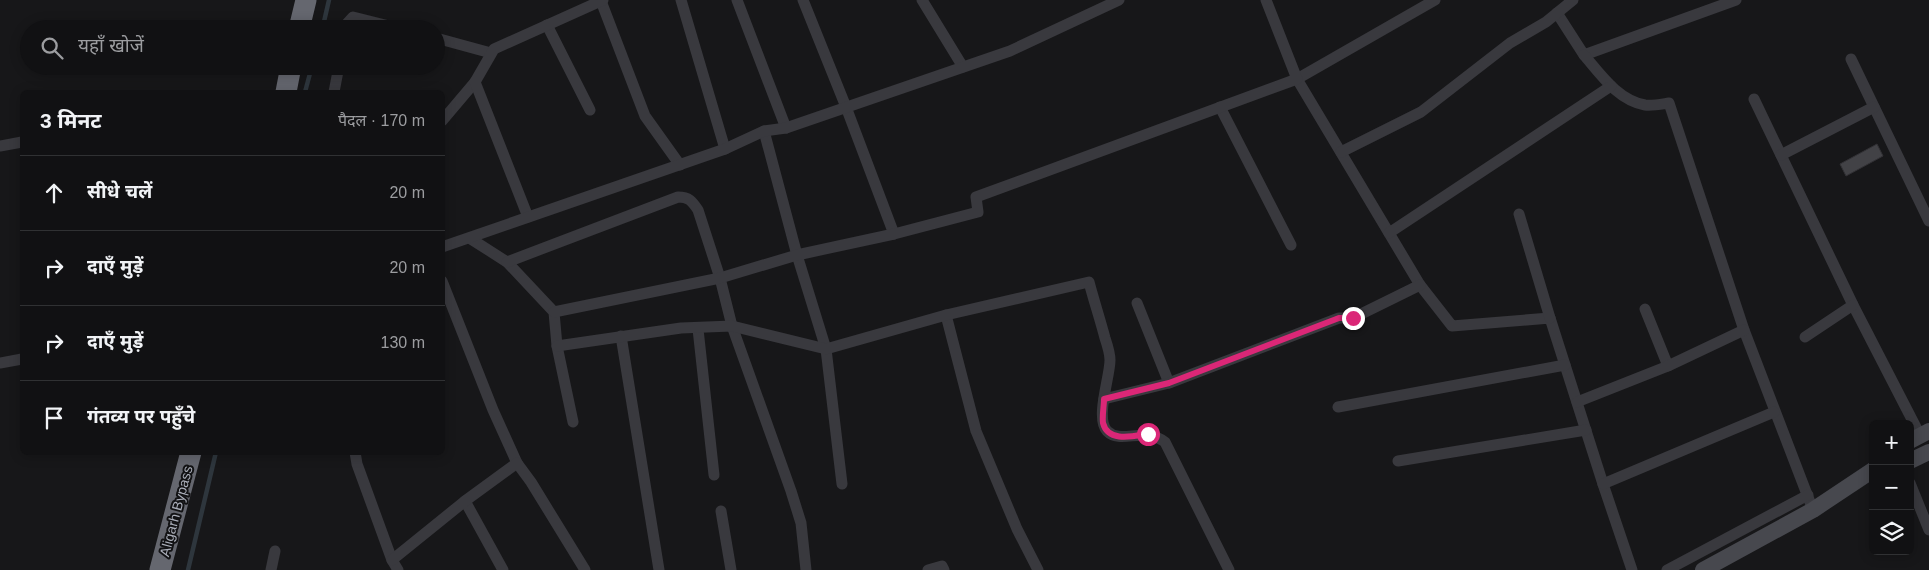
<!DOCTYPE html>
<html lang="hi">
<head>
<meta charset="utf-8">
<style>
  body { margin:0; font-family:Helvetica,"Noto Sans Devanagari",sans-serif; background:#1e1f21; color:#f1f3f6 }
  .controls { position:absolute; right:15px; bottom:15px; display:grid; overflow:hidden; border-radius:8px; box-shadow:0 2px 12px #0003 }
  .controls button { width:45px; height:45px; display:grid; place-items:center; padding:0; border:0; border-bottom:1px solid #303133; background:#111113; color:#f1f3f6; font:25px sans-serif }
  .stop { position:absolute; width:15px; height:15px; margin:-11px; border:4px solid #db2777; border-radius:50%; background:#fff }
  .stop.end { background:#db2777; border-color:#fff; box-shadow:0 1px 5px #0008 }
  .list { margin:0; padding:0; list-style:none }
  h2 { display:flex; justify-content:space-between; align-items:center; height:65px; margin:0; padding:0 20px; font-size:21px }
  h2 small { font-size:16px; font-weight:400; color:#9c9da0 }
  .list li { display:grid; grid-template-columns:32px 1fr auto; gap:15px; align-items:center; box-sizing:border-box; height:75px; padding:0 20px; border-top:1px solid #303133 }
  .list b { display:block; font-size:19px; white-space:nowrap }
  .list em { font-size:16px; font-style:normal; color:#9c9da0 }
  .icon { flex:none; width:28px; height:28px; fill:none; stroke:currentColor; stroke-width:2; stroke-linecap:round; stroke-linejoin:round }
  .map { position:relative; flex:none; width:1929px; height:570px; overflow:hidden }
  .search { position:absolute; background:#111113; box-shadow:0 2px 12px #0003; left:20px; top:20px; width:425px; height:55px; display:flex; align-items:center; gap:12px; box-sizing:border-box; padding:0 18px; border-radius:28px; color:#9c9da0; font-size:19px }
  .panel { position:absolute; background:#111113; box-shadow:0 2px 12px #0003; left:20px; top:90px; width:425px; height:365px; border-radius:8px }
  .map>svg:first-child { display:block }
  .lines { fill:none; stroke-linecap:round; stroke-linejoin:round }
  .stream { stroke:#2e363d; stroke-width:4.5 }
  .building { fill:#424246; stroke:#323135 }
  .street { stroke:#39393e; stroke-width:11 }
  .secondary { stroke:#47484e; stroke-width:16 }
  .highway { stroke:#65676f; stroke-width:21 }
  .route { stroke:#db2777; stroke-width:6 }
  .labels { text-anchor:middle; stroke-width:4; stroke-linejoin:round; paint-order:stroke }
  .street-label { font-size:14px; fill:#aaaeb9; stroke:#121214 }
</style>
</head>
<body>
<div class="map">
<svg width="1929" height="570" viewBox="0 0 1929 570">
  <rect width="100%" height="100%" fill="#171719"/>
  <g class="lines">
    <g class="stream">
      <polyline points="323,26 329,0"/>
      <polyline points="305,92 312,66"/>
      <polyline points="188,570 216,452"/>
    </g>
  </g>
  <polygon class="building" points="1877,144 1883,156 1846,176 1840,164"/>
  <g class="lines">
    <g class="street">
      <polyline points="681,0 725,149"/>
      <polyline points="737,0 786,128"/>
      <polyline points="803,0 846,107 894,234"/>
      <polyline points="922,0 963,67"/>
      <polyline points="1435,0 1297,79 1420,285 1452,326 1550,318 1603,484 1632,570"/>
      <polyline points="601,1 645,116 680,165"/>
      <polyline points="1557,13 1584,55 1736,0"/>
      <polyline points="547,25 590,110"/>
      <polyline points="342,29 353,17 401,29"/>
      <polyline points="436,38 491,53"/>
      <path d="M 1584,55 C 1601,75 1618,100 1645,105 C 1652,106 1662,104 1669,103 L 1744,330 L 1813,510"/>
      <polyline points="1851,59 1929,221"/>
      <polyline points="334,92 339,66"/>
      <polyline points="1754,99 1853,305 1920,435"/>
      <polyline points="1220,107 1291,245"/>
      <polyline points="442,121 475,82"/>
      <polyline points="764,131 797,255 826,349 842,484"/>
      <polyline points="0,146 22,142"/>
      <polyline points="1341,152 1421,112 1510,43 1546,22 1573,0"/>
      <polyline points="1781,155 1874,107"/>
      <polyline points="1519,214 1550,318"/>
      <polyline points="528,217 475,82 494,49 603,0"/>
      <polyline points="1389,233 1611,86"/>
      <polyline points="471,239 507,262 554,312 557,346 573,422"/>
      <polyline points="442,247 725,149 764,131 786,128 1010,51 1119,0"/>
      <path d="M 507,262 L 678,197 C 689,197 692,201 698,210 L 720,278 L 732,326 L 791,491 L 801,523 L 806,570"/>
      <polyline points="442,281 493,410 517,463"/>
      <polyline points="1137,303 1169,383"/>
      <polyline points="1645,309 1668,366"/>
      <polyline points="554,312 720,278 797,255 894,234 978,212 976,197 1297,79 1266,0"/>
      <polyline points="946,315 976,431 1017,529 1038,570"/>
      <polyline points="698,329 714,475"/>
      <polyline points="621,336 659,570"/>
      <polyline points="1805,337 1853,305"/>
      <path d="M 557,346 L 681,328 L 732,326 L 826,349 L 946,315 L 1089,282 C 1094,301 1100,319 1105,338 C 1107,344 1110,353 1110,360 C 1110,377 1095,418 1107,431 C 1121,445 1144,426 1165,442 L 1229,570"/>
      <polyline points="0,363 22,359"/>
      <polyline points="1104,399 1169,383 1339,318 1353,318 1420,285"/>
      <polyline points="1577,402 1668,366 1744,330"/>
      <polyline points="1338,407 1565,365"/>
      <polyline points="355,452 357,464 392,560 398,570"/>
      <polyline points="1398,461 1586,430"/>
      <polyline points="1910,483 1929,530"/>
      <polyline points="1603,484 1774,412"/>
      <polyline points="465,501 503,570"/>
      <polyline points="721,511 731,570"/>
      <polyline points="392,560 465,501 517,463 531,482 585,570"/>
      <polyline points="271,570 275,551"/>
      <polyline points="928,570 942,566 944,570"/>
      <polyline points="1667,570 1808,495"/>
    </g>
    <g class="secondary">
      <polyline points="1910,441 1929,431"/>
      <polyline points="1910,461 1929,452"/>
      <polyline points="1703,570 1813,510 1873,470"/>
    </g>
    <g class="highway">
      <polyline points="299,29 306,0"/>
      <polyline points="286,92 291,66"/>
      <polyline points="160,570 191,452"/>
    </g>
  </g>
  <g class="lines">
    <path class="route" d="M 1148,434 C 1134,436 1108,443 1103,423 C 1102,416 1104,406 1104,399 L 1169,383 L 1339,318 L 1353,318"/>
  </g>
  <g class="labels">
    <g class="street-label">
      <text transform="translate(176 511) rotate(-75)" y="5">Aligarh Bypass</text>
    </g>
  </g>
</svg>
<div class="controls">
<button>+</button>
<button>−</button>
<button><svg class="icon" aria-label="layers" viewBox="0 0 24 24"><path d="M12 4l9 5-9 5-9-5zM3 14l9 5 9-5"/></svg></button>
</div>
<div class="stop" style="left:1148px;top:434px"></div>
<div class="stop end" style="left:1353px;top:318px"></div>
<div class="search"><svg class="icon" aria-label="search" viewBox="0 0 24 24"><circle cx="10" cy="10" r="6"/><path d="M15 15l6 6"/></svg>यहाँ खोजें</div>
<section class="panel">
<h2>3 मिनट<small>पैदल · 170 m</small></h2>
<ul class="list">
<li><svg class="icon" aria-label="ahead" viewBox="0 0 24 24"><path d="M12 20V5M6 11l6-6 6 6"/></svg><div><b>सीधे चलें</b></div><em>20 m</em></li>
<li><svg class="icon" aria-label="right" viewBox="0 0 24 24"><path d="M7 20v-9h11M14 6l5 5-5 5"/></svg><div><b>दाएँ मुड़ें</b></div><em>20 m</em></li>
<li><svg class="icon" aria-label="right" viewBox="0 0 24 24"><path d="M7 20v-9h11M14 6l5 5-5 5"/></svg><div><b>दाएँ मुड़ें</b></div><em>130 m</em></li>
<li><svg class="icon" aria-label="arrive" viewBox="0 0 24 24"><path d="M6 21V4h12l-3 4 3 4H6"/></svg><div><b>गंतव्य पर पहुँचे</b></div></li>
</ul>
</section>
</div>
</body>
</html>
